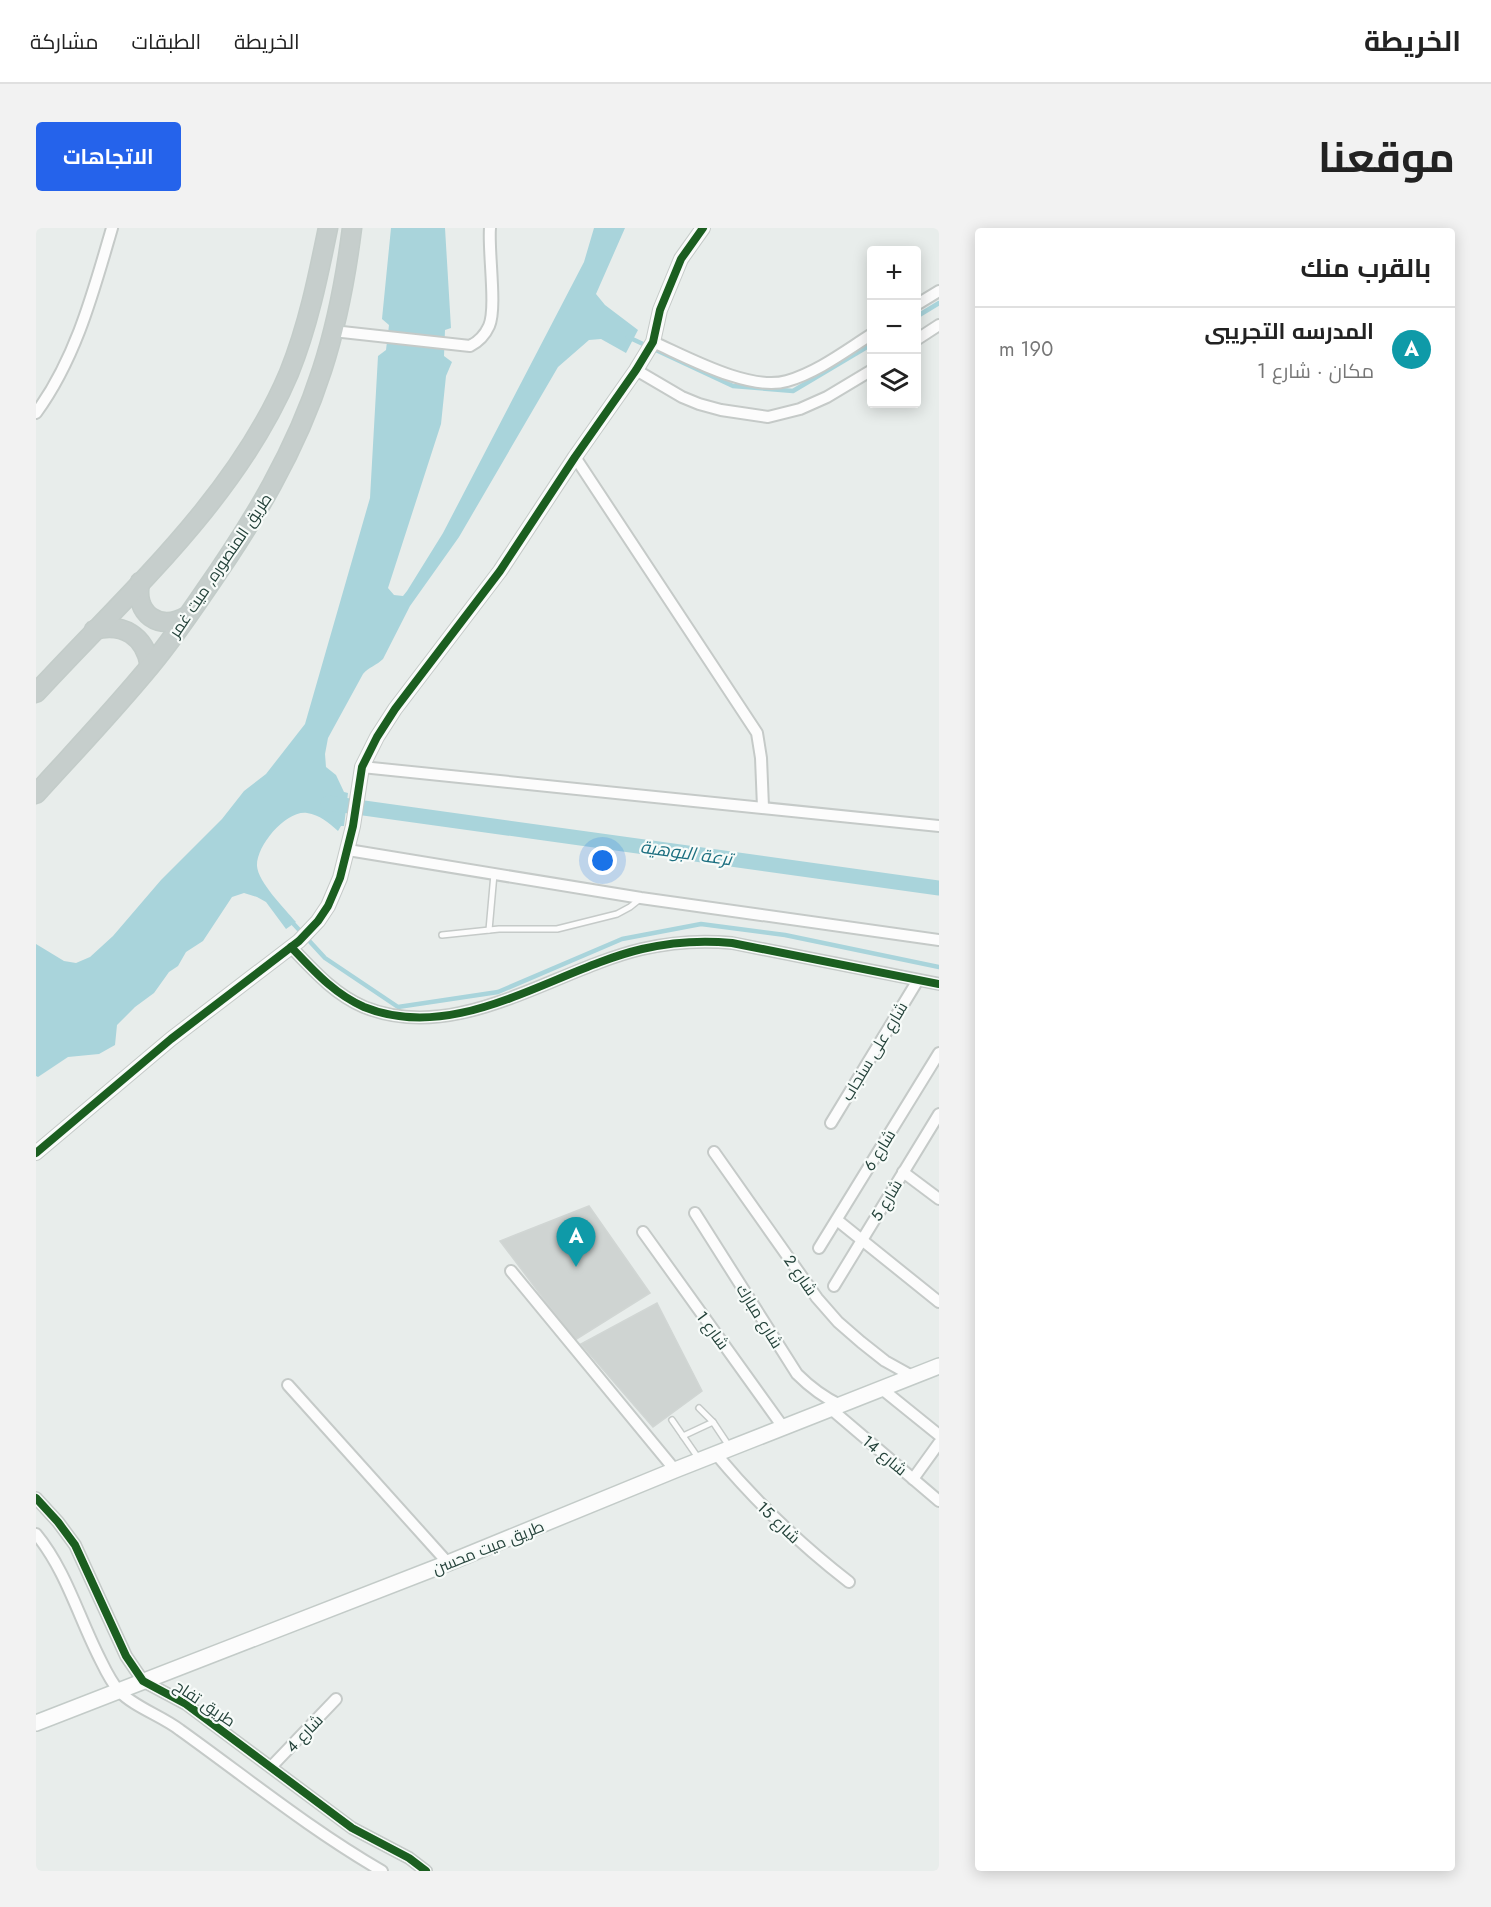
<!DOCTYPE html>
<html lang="ar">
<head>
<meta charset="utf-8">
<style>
  body { margin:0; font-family:Jost,Cairo,sans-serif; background:#f2f2f2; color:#222; direction:rtl }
  .controls { position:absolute; right:18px; top:18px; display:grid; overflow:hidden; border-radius:6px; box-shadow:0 3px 15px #0003 }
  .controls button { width:54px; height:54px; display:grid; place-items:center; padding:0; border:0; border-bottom:2px solid #e0e0e0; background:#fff; color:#222; font:30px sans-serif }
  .you { position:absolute; left:567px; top:633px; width:21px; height:21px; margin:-15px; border:4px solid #fff; border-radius:50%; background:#1a73e8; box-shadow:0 0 0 9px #1a73e833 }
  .badge { display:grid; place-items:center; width:39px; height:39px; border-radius:50%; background:#2563eb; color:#fff; font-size:20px; font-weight:700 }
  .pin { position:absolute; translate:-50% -50px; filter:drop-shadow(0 2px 3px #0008) }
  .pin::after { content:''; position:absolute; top:32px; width:21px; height:18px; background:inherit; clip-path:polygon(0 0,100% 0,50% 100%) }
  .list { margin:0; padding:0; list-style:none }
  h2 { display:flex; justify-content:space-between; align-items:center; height:78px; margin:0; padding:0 24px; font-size:26px }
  h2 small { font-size:20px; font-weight:400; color:#767676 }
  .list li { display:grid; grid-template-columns:39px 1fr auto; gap:18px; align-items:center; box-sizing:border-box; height:84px; padding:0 24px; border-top:2px solid #e0e0e0 }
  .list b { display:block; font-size:22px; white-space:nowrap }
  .list p { margin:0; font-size:20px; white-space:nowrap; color:#767676 }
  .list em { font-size:20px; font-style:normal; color:#767676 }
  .icon { flex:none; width:33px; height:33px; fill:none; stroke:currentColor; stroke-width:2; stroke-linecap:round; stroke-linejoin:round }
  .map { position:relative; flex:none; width:903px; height:1643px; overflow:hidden; direction:ltr; border-radius:6px }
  header { display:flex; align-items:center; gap:36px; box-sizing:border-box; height:84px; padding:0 30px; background:#fff; border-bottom:2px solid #e0e0e0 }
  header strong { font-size:28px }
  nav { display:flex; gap:33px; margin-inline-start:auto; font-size:21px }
  .intro { display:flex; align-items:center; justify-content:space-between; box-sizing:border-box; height:144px; padding:0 36px }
  h1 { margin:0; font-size:42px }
  .button { padding:15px 27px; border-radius:6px; background:#2563eb; color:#fff; font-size:21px; font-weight:700 }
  main { display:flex; gap:36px; padding:0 36px }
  aside { flex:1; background:#fff; border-radius:6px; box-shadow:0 3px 15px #0003 }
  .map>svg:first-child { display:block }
  .water { fill:#a9d4db }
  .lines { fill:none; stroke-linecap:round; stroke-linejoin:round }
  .stream { stroke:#a9d4db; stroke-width:4.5 }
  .canal { stroke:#a9d4db; stroke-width:15 }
  .building { fill:#cfd4d2; stroke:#d1d6d4; stroke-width:1.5 }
  .service-casing { stroke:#c5cac8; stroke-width:8 }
  .minor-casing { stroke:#c5cac8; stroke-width:14 }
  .tertiary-casing { stroke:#c5cac8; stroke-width:16 }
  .secondary-casing { stroke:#c3cbc8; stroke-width:18 }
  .trunk-casing { stroke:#c3ccc9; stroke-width:21 }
  .service { stroke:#fcfcfc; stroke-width:5 }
  .minor { stroke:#fcfcfc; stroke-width:10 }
  .tertiary { stroke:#fcfcfc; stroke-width:14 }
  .secondary { stroke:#fcfcfc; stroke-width:15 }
  .trunk { stroke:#c6cecc; stroke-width:18 }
  .cycleway-casing { stroke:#f7fbf9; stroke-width:11 }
  .cycleway { stroke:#1b5e20; stroke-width:8 }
  .labels { text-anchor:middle; stroke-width:4.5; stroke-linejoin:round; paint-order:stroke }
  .street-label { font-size:16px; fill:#24423a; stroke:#f7fbf9 }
  .water-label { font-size:18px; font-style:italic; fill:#1c6f80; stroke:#f7fbf9 }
</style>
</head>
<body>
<header>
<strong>الخريطة</strong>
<nav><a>الخريطة</a><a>الطبقات</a><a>مشاركة</a></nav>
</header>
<div class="intro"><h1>موقعنا</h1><a class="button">الاتجاهات</a></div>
<main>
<aside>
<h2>بالقرب منك<small></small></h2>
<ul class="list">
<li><span class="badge" style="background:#0f9aa8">A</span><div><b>المدرسه التجريبى</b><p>مكان · شارع 1</p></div><em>190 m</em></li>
</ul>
</aside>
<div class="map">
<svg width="903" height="1643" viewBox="0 0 903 1643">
  <rect width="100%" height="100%" fill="#e8edeb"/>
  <path class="water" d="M 355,0 L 409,0 L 415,100 L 409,102 L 408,128 L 416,134 L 410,148 L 405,196 L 352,360 L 358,367 L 367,368 L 371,363 L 407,305 L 548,34 L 558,0 L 589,0 L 560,66 L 569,77 L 602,102 L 590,125 L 565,111 L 553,112 L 522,139 L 423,309 L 374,378 L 347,431 C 341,437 333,439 327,446 L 292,510 L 289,526 L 290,539 L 300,547 L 308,564 L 312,565 L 308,598 L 305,598 L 302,603 C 292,594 284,587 271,585 C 250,582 220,618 221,638 C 222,654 249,681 260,694 L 250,701 L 230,674 L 221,669 L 208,665 L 196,669 L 167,713 L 150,724 L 142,738 L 133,744 L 118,765 L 99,779 L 81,797 L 79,817 L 63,826 L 32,829 L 2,849 L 0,848 L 0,716 L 28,733 L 40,735 L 54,729 L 77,708 L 125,652 L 186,591 L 208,563 L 230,546 L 269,496 L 334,270 L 342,128 L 350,122 L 353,97 L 346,91 Z"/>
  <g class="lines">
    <g class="stream">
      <polyline points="880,89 903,75"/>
      <polyline points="592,109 697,158 757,163 836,116"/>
      <polyline points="254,692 289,730 362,779 462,764 586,711 665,696 749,707 903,739"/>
    </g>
    <polyline class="canal" points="292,575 903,660"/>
  </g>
  <g class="building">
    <polygon points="553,978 614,1065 539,1112 464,1013"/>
    <polygon points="621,1075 666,1163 617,1199 545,1116"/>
  </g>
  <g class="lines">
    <defs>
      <g id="service">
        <polyline points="453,702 458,646"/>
        <polyline points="406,707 463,701 521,701 581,686 594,679 604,671"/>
        <polyline points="663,1180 677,1194 693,1218"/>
        <polyline points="636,1192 663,1231"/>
        <polyline points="647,1208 677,1194"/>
      </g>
      <g id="minor">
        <polyline points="880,77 903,63"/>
        <path d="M 297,103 L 434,118 C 442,114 449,107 453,98 C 461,80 452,24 454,0"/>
        <polyline points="880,112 903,97"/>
        <path d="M 617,114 C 651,129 714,164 751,153 C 782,144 809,123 836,106"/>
        <polyline points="600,142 646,169 663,176 685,182 732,189 764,181 791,169 836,142"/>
        <path d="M 0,185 C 40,130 57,65 76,0"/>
        <polyline points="539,229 721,505 725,530 727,579"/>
        <polyline points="326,539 903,598"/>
        <polyline points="312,622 605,670 903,712"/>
        <path d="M 255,719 C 277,742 298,766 328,779 C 422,817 517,742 606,721 C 636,714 666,712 696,715 L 903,756"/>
        <polyline points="795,895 882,752"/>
        <polyline points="678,924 781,1070 802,1094 825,1114 849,1133 876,1148"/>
        <polyline points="867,944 903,971"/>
        <path d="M 659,985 L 761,1146 C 774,1159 787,1169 804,1177"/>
        <polyline points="801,992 903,1074"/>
        <polyline points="607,1004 747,1199"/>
        <polyline points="783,1020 903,825"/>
        <polyline points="475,1043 639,1242"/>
        <polyline points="798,1058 903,886"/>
        <polyline points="252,1157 412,1335"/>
        <polyline points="846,1161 903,1207"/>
        <polyline points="795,1181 903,1273"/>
        <path d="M 680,1226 C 720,1274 764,1316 813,1354"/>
        <polyline points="877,1251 903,1215"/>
        <polyline points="0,1270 22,1294 39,1317 90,1428 107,1453 150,1476 316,1600 373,1630 390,1643"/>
        <path d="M 0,1306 C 29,1341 42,1387 62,1427 C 68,1439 74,1453 83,1463 C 98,1479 126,1488 144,1502 C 211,1550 275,1602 346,1643"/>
        <polyline points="235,1539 300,1471"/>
      </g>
      <polyline id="tertiary" points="0,925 135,811 263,713 282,693 292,678 304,650 317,598 326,539 341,509 359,481 464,343 539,229 600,142 617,114 624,82 645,31 667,0"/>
      <polyline id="secondary" points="0,1495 412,1335 639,1242 903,1138"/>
      <g id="trunk">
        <path d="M 104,354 C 98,386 123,404 151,388"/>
        <path d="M 58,402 C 87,394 109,408 114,438"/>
        <path d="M 0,465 C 91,366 200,271 253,145 C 272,98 282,49 292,0"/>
        <path d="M 0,566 C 39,523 79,481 115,437 C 135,413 152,388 169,363 C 217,294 260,223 286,142 C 301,96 310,48 316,0"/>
      </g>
    </defs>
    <use href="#service" class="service-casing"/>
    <use href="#minor" class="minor-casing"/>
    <use href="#tertiary" class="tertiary-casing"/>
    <use href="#secondary" class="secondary-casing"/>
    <use href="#trunk" class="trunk-casing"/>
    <use href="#service" class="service"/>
    <use href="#minor" class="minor"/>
    <use href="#tertiary" class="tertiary"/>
    <use href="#secondary" class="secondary"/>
    <use href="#trunk" class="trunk"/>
    <defs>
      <g id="cycleway">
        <path d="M 255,719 C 277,742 298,766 328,779 C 422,817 517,742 606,721 C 636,714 666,712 696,715 L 903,756"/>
        <polyline points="0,925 135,811 263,713 282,693 292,678 304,650 317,598 326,539 341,509 359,481 464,343 539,229 600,142 617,114 624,82 645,31 667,0"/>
        <polyline points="0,1270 22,1294 39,1317 90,1428 107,1453 150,1476 316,1600 373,1630 390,1643"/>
      </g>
    </defs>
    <use href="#cycleway" class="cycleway-casing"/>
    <use href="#cycleway" class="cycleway"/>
  </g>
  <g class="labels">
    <g class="street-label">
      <text transform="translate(184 337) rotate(-56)" y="6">طريق المنصوره, ميت غمر</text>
      <text transform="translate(838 823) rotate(-59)" y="6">شارع على سنجاب</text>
      <text transform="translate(843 922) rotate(-58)" y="6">شارع 6</text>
      <text transform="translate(850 972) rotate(-59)" y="6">شارع 5</text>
      <text transform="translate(765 1047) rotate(55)" y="6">شارع 2</text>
      <text transform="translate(724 1088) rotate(58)" y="6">شارع مبارك</text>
      <text transform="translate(677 1102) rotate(54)" y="6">شارع 1</text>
      <text transform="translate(849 1227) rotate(40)" y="6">شارع 14</text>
      <text transform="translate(743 1294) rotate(44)" y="6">شارع 15</text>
      <text transform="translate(452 1319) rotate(-22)" y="6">طريق ميت محسن</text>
      <text transform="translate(169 1475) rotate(34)" y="6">طريق تفاح</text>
      <text transform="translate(268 1505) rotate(-46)" y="6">شارع 4</text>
    </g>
    <g class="water-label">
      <text transform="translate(650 625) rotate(8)" y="6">ترعة البوهية</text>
    </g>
  </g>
</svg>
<div class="controls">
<button>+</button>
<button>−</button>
<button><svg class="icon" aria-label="layers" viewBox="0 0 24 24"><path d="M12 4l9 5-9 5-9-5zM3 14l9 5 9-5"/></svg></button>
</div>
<div class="you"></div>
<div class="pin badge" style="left:540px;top:1039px;background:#0f9aa8">A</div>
</div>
</main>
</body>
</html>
